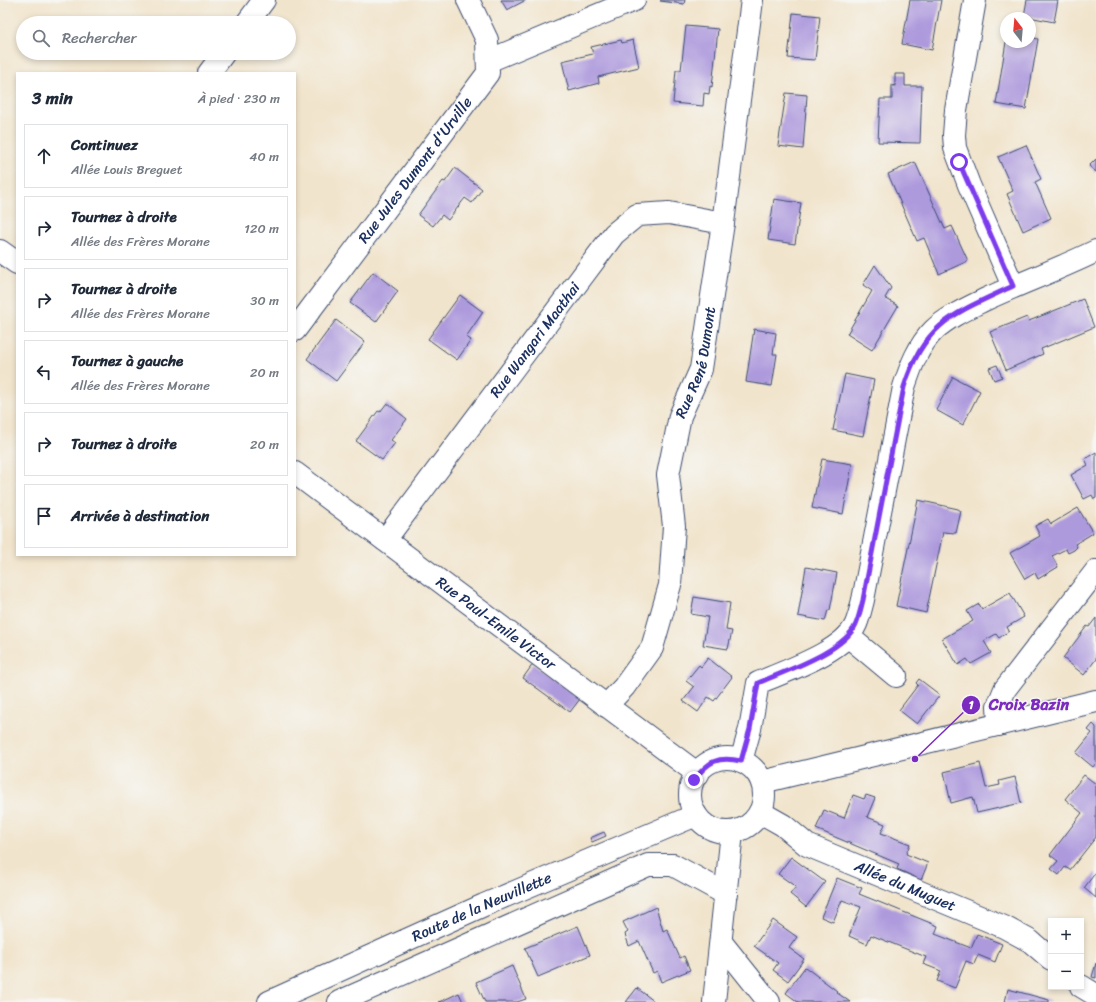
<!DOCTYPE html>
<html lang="fr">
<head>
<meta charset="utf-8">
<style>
  body { margin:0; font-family:Sriracha,sans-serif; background:#f2f2f3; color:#1f2937 }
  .controls { position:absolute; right:12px; bottom:12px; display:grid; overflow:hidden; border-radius:0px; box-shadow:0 2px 6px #0003 }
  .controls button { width:36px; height:36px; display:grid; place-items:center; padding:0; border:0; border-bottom:1px solid #e0e1e3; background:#fff; color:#1f2937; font:20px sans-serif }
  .compass { position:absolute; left:1000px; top:12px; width:36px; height:36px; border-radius:50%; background:#fff; box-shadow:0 2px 6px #0003; rotate:344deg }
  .stop { position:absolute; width:12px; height:12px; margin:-9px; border:3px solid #7c3aed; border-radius:50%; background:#fff }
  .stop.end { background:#7c3aed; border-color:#fff; box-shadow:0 1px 4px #0008 }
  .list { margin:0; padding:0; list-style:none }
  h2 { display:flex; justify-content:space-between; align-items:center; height:52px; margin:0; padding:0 16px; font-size:17px }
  h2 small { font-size:13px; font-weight:400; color:#747a83 }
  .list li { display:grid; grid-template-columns:26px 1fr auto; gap:12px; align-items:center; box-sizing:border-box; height:64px; margin:0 8px 8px; padding:0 8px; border:1px solid #e0e1e3; border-radius:0px }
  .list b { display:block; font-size:15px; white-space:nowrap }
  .list p { margin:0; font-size:13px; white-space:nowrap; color:#747a83 }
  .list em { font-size:13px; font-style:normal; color:#747a83 }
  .icon { flex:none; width:22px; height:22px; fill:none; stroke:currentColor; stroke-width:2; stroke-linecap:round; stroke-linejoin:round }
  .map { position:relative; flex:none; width:1096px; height:1002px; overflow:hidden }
  .search { position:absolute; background:#fff; box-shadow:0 2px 6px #0003; left:16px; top:16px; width:280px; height:44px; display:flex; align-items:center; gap:10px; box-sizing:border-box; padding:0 14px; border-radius:22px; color:#747a83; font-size:15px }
  .panel { position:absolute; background:#fff; box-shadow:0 2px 6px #0003; left:16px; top:72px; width:280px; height:484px; border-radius:0px }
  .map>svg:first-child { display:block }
  .building { fill:#ad9add }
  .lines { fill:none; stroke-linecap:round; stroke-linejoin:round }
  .minor-casing { stroke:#3b4a6e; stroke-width:24 }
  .minor { stroke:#fff; stroke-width:22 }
  .route { stroke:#7c3aed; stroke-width:5 }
  .labels { text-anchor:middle; stroke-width:3; stroke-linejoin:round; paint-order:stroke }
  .street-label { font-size:15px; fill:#1b2f5e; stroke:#f6f6f2 }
  .leader { fill:none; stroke:#7b2cbf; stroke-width:1.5 }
  .callout-dot { fill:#7b2cbf; stroke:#f6f6f2; stroke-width:1.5 }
  .mark-label { font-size:12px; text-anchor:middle; font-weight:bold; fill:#fff }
  .callout-label { font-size:16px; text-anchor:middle; font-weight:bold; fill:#7b2cbf; stroke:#f6f6f2; stroke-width:3; stroke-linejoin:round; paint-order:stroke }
</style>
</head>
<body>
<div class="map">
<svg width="1096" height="1002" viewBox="0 0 1096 1002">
  <rect width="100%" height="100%" fill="#f6f6f2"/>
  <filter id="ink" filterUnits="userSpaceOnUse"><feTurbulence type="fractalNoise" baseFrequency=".025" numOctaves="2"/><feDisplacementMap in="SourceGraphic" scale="8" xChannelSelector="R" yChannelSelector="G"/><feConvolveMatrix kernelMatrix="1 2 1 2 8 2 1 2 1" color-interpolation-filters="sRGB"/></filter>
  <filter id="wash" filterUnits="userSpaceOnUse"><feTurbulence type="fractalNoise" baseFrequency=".012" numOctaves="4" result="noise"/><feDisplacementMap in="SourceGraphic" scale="16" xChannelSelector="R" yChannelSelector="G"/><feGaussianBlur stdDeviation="0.9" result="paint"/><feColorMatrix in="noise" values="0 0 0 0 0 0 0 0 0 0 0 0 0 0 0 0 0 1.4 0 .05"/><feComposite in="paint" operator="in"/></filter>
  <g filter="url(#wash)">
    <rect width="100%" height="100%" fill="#f1e4cc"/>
    <g id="blocks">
      <g class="building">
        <polygon points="501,0 526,0 507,10"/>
        <polygon points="661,0 685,0 684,4 660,1"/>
        <polygon points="910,0 941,0 932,50 902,44"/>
        <polygon points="1027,0 1058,0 1054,22 1024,16"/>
        <polygon points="793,13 820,16 815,60 788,58"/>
        <polygon points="686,26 718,29 712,87 710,86 709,94 704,93 703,106 673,103 676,70 681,70"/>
        <polygon points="1030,37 1038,39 1026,109 996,104 1006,42 1030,42"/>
        <polygon points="621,40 622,43 633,40 639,67 598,77 599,83 569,91 562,61 593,54 591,47"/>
        <polygon points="895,74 905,74 905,86 922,86 920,143 878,142 880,99 892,99 892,85 895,86"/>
        <polygon points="786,93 807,95 803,149 778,146"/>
        <polygon points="1026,145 1041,179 1035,182 1051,218 1023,231 1007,194 1013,191 998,157"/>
        <polygon points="1096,159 1096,172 1089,166"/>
        <polygon points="915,162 945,229 952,226 968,261 939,274 924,238 917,241 888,174"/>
        <polygon points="455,168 482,189 472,203 465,198 448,220 442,215 433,226 418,215 443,181 445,182"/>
        <polygon points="774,199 801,203 795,244 768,240"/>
        <polygon points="875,265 891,288 885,298 898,306 872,350 847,334 872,291 863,285"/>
        <polygon points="373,272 398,291 376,322 350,303"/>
        <polygon points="460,295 483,312 466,337 471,340 457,360 428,339"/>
        <polygon points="1083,299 1094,327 1041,349 1043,354 1006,370 990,332 1027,317 1029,321"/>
        <polygon points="336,320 365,342 336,381 307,359"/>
        <polygon points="754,329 776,333 773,354 777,354 772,386 746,382"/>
        <polygon points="997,365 1002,377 994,380 989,368"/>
        <polygon points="845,374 874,380 863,436 833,430"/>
        <polygon points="953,377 980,391 963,425 936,410"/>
        <polygon points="387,403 407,419 391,440 395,443 382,460 356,441 378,411 380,412"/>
        <polygon points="1096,452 1096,498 1094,499 1092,495 1084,499 1071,475 1088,465 1085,459"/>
        <polygon points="822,459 852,464 843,514 812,508"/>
        <polygon points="918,500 958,509 961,511 956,533 943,532 926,613 896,606"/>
        <polygon points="1078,508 1093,533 1075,544 1077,547 1074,550 1068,553 1066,549 1052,556 1058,567 1038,579 1035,573 1025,579 1010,553 1040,536 1035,526 1048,519 1051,524"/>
        <polygon points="806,567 837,573 830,610 828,610 825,621 798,616"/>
        <polygon points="1010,593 1024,617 1007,627 1009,631 999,638 996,634 984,641 991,653 971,664 967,659 958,665 942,639 973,621 967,611 979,604 982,609"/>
        <polygon points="694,597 730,603 726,630 732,631 728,649 703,645 708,617 691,614"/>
        <polygon points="1096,618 1096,659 1084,675 1063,658 1087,626 1089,627"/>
        <polygon points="708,658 732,677 714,701 708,697 698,712 683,701 694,687 686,681 699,665 701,667"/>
        <polygon points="533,664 580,699 570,712 523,678"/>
        <polygon points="919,679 940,695 917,724 899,710 918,685 916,683"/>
        <polygon points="1093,724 1096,727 1096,763 1093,767 1076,753 1092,733 1088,730"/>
        <polygon points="980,763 986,788 1000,785 999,781 1015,777 1021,803 977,813 973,797 951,803 944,772"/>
        <polygon points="1084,775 1096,784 1096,837 1070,870 1065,867 1059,875 1051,869 1058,861 1050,855 1082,813 1065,799"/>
        <polygon points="853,795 864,799 866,795 875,798 867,817 885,824 881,833 910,844 906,854 928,863 921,880 897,869 899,864 816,829 824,810 844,818"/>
        <polygon points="604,832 606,836 592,842 590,838"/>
        <polygon points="791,857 825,882 806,907 790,894 796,887 778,874"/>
        <polygon points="1096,872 1096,898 1084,888"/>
        <polygon points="837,878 862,888 859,894 938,926 935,934 971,948 977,934 1002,944 995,962 978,955 974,964 966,961 955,988 937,981 941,971 923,964 926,957 871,935 867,944 849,936 861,907 842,900 833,922 821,917"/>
        <polygon points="656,907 663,931 667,929 680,958 684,956 690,970 661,982 657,971 653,973 639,941 629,946 625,934 628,932 623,922"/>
        <polygon points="773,920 797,937 789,948 804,959 788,981 773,970 778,963 754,946"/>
        <polygon points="578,926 590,955 538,977 525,948"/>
        <polygon points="1096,963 1096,978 1092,977"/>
        <polygon points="512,966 526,999 517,1002 485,1002 476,982"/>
        <polygon points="805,967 837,991 836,992 850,1002 798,1002 786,993"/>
        <polygon points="637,988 655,1002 626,1002"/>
        <polygon points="1008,989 1049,1000 1049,1002 1005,1002"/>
        <polygon points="459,993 463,1002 438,1002 444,1000"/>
      </g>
    </g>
  </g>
  <g filter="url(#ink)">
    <use href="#blocks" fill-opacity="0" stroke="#3b4a6e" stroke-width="1"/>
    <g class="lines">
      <defs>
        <g id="minor">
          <polyline points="975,0 956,110 954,135 955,148 969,185 1013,286"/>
          <polyline points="247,23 264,0"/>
          <polyline points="488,61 634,0"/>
          <polyline points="209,73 224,53"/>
          <polyline points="0,251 17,263"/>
          <path id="s1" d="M 295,330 L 488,73 L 487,40 L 468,0"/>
          <path id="s2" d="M 295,473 L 698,774"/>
          <path id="s3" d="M 385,540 L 614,234 L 637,215 L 669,213 L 723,223"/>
          <polyline points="848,636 896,676"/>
          <path id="s4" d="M 606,706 L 624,687 L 652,648 L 670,585 L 674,526 L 668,475 L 680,416 L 701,369 L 723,223 L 752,0"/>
          <polyline points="999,725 998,706 1005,689 1096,571"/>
          <circle cx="727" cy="795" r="37"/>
          <path d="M 741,761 L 750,729 L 758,683 C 785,671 844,652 856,624 C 859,617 861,608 863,600 L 904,387 C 911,366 918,346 934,330 C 948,317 966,309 984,300 C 1021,283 1059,269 1096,251"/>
          <polyline points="762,782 1096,701"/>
          <path id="s5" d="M 760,812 L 783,825 L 807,845 L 1004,927 L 1030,941 L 1051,959"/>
          <polyline points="721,942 769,1002"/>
          <polyline points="1081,986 1096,995"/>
          <path id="s6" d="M 269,1002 L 484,905 L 696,815"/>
          <polyline points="339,1002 648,865 673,865 726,894"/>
          <polyline points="714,1002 732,832"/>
        </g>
      </defs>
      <use href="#minor" class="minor-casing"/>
      <use href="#minor" class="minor"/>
    </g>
  </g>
  <g class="lines" filter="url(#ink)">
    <path class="route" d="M 694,780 C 708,761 718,756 741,761 L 750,729 L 758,683 C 785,671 844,652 856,624 C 859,617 861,608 863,600 L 904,387 C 924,322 956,313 1013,286 L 959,162"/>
  </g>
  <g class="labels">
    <g class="street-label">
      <text dy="5" stroke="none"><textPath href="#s1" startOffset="200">Rue Jules Dumont d'Urville</textPath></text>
      <text dy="5" stroke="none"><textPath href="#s3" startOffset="250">Rue Wangari Maathai</textPath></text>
      <text dy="5" stroke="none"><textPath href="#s4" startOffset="367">Rue René Dumont</textPath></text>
      <text dy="5" stroke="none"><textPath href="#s2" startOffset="251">Rue Paul-Emile Victor</textPath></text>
      <text dy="5" stroke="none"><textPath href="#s5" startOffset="164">Allée du Muguet</textPath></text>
      <text dy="5" stroke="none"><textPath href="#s6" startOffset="233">Route de la Neuvillette</textPath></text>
    </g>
  </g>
  <path class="leader" d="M915 759L971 705"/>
  <g class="callout-dot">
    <circle cx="915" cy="759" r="4"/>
    <circle cx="971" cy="705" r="10"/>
  </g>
  <g class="mark-label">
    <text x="971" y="709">1</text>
  </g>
  <g class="callout-label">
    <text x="1029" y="710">Croix Bazin</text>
  </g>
</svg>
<div class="controls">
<button>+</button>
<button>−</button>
</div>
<svg class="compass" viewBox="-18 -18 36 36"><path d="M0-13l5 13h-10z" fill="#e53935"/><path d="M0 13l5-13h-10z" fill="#747a83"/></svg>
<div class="stop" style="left:959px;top:162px"></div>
<div class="stop end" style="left:694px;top:780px"></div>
<div class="search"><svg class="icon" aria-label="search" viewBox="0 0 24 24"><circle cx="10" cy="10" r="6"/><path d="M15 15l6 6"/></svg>Rechercher</div>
<section class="panel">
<h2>3 min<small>À pied · 230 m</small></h2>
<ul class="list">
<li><svg class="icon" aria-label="ahead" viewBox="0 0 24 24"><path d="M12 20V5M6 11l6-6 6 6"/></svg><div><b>Continuez</b><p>Allée Louis Breguet</p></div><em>40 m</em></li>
<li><svg class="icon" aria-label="right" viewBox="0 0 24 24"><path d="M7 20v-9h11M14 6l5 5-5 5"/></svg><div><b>Tournez à droite</b><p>Allée des Frères Morane</p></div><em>120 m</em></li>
<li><svg class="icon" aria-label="right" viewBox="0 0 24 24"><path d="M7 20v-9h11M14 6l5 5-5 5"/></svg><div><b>Tournez à droite</b><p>Allée des Frères Morane</p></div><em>30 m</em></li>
<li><svg class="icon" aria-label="left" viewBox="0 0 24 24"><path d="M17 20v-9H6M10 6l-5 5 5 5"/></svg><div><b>Tournez à gauche</b><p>Allée des Frères Morane</p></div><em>20 m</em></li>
<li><svg class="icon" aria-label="right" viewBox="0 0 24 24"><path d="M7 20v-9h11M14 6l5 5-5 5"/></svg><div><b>Tournez à droite</b></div><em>20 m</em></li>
<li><svg class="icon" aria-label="arrive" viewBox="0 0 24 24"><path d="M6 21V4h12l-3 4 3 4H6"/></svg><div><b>Arrivée à destination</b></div></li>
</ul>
</section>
</div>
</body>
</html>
